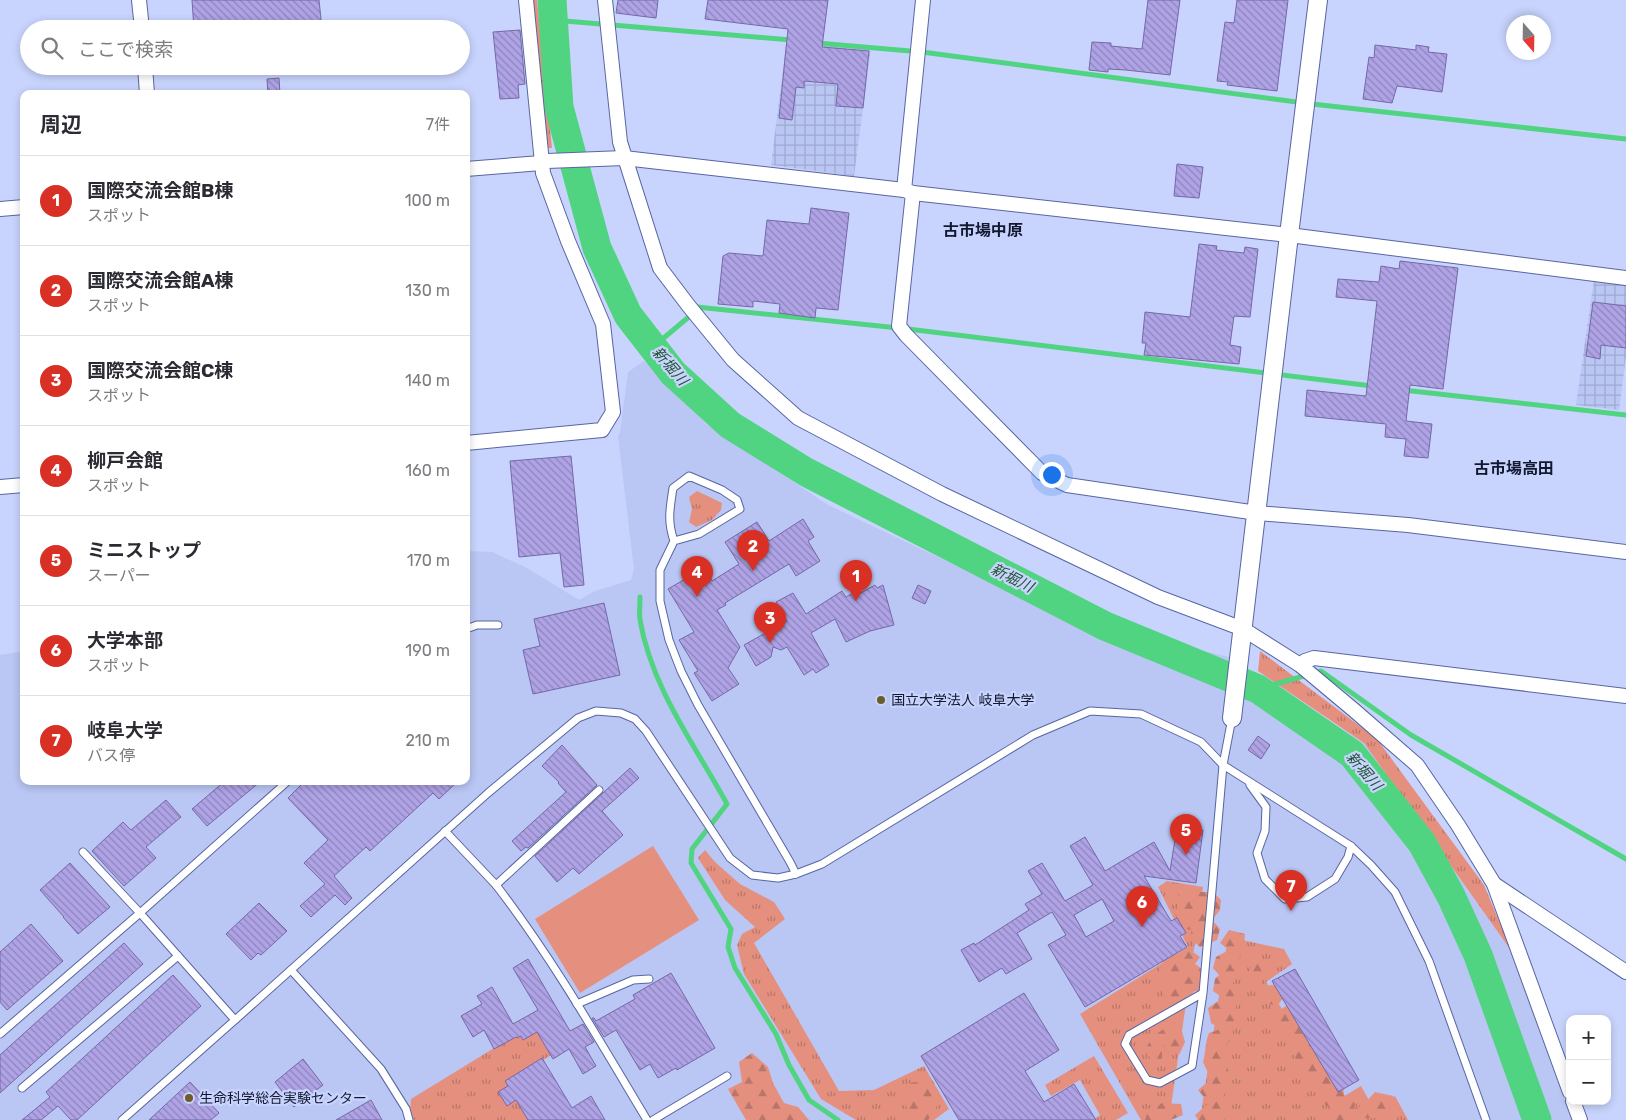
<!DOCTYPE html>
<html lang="ja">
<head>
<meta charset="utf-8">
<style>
  body { margin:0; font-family:Rubik,"Noto Sans JP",sans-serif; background:#f7f7f7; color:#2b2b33 }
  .controls { position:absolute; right:15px; bottom:15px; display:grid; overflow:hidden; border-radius:10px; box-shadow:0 2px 8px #0003 }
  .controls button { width:45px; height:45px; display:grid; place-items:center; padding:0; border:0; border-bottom:1px solid #e1e1e2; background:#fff; color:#2b2b33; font:25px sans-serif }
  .compass { position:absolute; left:1506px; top:15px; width:45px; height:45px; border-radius:50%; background:#fff; box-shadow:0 2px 8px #0003; rotate:160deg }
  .you { position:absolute; left:1051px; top:474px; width:18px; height:18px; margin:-12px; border:4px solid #fff; border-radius:50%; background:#1a73e8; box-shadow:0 0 0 8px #1a73e833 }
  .badge { display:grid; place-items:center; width:32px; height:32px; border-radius:50%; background:#d93025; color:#fff; font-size:16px; font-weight:700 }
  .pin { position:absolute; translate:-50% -41px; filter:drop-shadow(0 1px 2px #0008) }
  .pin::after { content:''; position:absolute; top:26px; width:18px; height:15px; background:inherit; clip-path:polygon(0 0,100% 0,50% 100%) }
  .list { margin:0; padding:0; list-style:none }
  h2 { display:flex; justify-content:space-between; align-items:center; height:65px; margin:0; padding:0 20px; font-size:21px }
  h2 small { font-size:16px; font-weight:400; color:#7c7c81 }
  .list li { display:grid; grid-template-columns:32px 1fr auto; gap:15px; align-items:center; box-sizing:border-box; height:90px; padding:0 20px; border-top:1px solid #e1e1e2 }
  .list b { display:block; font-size:19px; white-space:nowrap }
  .list p { margin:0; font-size:16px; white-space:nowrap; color:#7c7c81 }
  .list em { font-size:16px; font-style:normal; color:#7c7c81 }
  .icon { flex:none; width:28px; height:28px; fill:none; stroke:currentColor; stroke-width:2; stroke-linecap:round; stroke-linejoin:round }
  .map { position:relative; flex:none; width:1626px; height:1120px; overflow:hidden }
  .search { position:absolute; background:#fff; box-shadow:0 2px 8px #0003; left:20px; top:20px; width:450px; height:55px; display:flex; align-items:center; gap:12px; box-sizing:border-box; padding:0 18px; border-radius:28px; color:#7c7c81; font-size:19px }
  .panel { position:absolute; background:#fff; box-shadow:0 2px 8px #0003; left:20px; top:90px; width:450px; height:695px; border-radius:10px }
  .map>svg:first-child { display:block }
  .built { fill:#bac6f3 }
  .industrial { fill:url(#industrial-grid) }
  .grass { fill:url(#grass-tufts) }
  .forest { fill:url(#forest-firs) }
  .pitch { fill:#e5907f }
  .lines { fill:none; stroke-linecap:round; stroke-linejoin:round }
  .stream { stroke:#51d481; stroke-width:5 }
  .river { stroke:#51d481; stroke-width:29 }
  .building { fill:url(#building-back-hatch); stroke:#7568a7; fill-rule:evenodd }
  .service-casing { stroke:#5766a2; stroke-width:9 }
  .minor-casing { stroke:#5766a2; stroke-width:16 }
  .tertiary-casing { stroke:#5766a2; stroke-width:20 }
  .service { stroke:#fff; stroke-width:7 }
  .minor { stroke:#fff; stroke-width:14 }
  .tertiary { stroke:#fff; stroke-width:18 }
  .poi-dot { fill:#6b5c29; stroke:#c8d4fd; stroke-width:2 }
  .labels { text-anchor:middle; stroke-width:4.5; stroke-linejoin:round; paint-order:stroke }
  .poi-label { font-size:14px; fill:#131831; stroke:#c8d4fd; text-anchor:start }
  .water-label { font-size:15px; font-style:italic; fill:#205331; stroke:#c8d4fd }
  .quarter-label { font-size:16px; font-weight:bold; fill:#131831; stroke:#c8d4fd }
</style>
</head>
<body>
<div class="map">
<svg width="1626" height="1120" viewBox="0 0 1626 1120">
  <defs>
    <pattern id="industrial-grid" width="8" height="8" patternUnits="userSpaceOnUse" patternTransform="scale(1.25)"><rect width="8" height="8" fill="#bac6f3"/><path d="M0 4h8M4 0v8" fill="none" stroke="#9fa9d1"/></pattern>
    <pattern id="grass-tufts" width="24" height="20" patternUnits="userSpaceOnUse" patternTransform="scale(1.25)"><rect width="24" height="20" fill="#e5907f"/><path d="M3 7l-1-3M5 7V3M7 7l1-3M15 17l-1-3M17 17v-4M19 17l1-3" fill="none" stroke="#b87569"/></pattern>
    <pattern id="forest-firs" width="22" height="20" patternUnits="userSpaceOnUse" patternTransform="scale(1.25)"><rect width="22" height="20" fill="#e5907f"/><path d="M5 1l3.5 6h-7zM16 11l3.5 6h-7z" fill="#b87569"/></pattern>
    <pattern id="building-back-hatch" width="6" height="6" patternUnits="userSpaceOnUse" patternTransform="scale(1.25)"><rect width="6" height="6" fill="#afa3e6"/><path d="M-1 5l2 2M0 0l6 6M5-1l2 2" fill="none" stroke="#8d84bb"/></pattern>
  </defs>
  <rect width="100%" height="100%" fill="#c8d4fd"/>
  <polygon class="built" points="644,361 655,369 706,424 828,505 1069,619 1229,657 1364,743 1512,952 1572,1120 0,1120 0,655 24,651 24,781 466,781 466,551 492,552 527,568 579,600 595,591 631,580 634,569 618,436 620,432 628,372"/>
  <g class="industrial">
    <polygon points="787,37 871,48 854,176 771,165"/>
    <polygon points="1594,279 1626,282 1626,356 1619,410 1576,405"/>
  </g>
  <g class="grass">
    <polygon points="532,0 537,0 552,148 547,148"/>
    <polygon points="697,491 722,503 721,510 712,520 696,527 689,522 692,509 689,497"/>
    <polygon points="1260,651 1377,739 1484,885 1512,952 1364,743 1258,671"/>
    <polygon points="705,850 715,862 740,884 774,902 785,919 754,943 839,1091 874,1090 924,1066 949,1109 934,1120 856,1120 821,1099 744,974 737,945 742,934 755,927 725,900 698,858"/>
    <polygon points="1167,881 1203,887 1169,1120 1141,1120 1080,1014 1188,947 1158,887"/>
    <polygon points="1228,937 1284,949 1292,964 1266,982 1336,1101 1361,1086 1374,1109 1395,1096 1408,1120 1200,1120"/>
    <polygon points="538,1021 556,1052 507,1082 529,1120 414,1120 410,1113 411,1099"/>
    <polygon points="1094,1056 1128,1113 1116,1120 1093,1120 1100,1115 1080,1080 1051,1096 1045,1085"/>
  </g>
  <g class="forest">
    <polygon points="1194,885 1199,892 1213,892 1221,900 1220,910 1212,920 1220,929 1217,940 1200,947 1189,938 1192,930 1181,928 1175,914 1180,902 1177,891"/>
    <path d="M 1229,930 L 1245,934 L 1244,946 L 1240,956 L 1242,972 L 1232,984 L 1239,999 L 1234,1012 L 1235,1024 L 1230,1040 L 1222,1051 L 1232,1082 L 1222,1098 L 1228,1116 L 1224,1120 L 1198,1120 L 1195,1115 L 1209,1103 L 1198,1090 L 1211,1079 L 1203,1062 C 1206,1052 1205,1042 1209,1033 L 1221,1029 L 1211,1023 L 1208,1008 L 1223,998 L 1213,991 L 1215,979 L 1219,975 L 1213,968 L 1216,957 L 1229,950 L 1220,943 Z"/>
    <path d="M 1190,950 L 1200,957 L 1195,964 C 1205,969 1208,980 1206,991 L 1195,991 L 1180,1005 L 1168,1004 L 1162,992 L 1167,985 L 1180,974 L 1159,971 L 1165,957 Z"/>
    <polygon points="1253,959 1268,963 1273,973 1269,980 1255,980 1250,971"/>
    <polygon points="1280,984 1286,994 1278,1005 1267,1004 1264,986"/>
    <path d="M 1289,1004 L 1343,1086 L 1344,1095 L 1355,1103 L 1354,1110 L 1365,1103 L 1375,1092 L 1393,1096 L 1391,1106 L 1382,1118 L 1365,1118 L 1363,1120 L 1334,1120 L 1336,1111 L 1325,1105 L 1325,1095 L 1313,1086 L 1304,1063 L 1294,1057 L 1292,1034 L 1279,1031 C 1273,1015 1275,1013 1289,1004 Z"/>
    <path d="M 1174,1023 L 1181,1028 L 1185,1042 L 1179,1055 L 1163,1045 L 1161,1065 L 1153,1066 L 1146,1048 C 1153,1035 1161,1030 1174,1023 Z"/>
    <polygon points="752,1053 768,1067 773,1083 784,1103 798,1107 809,1120 746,1120 728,1089 742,1082 739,1062"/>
    <polygon points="927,1081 941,1099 928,1120 912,1120 904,1101 908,1083"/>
    <polygon points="1162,1103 1181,1104 1183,1115 1171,1120 1145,1120 1147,1113"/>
  </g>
  <polygon class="pitch" points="653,846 699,920 580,993 535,919"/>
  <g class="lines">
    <g class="stream">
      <polyline points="553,20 791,40"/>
      <polyline points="817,43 922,52 1312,104 1626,139"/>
      <polyline points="653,347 691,315 697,307 908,329 1372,386"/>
      <polyline points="1403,390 1626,415"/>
      <path d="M 640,597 C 640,605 639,613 640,620 C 652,689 695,745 727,804 L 692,849 L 691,863 L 731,929 L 728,947 L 735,968 L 776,1034 L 789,1065 L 809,1100 L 838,1120"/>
      <polyline points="1258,689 1321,671 1411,735 1626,859"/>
    </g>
    <polyline class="river" points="552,0 559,107 597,248 628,315 673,373 730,425 806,472 1105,626 1258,689 1352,754 1422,843 1451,896 1478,955 1537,1120"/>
  </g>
  <g class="building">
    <polygon points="192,0 319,0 322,29 194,29"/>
    <polygon points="618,0 658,0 656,18 616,13"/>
    <polygon points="708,0 828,0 822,47 869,51 863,108 836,106 838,84 804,81 804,88 796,87 792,120 779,118 788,29 705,19"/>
    <polygon points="1148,0 1180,0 1170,75 1126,70 1108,69 1108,72 1089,70 1092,42 1111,43 1111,46 1142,49"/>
    <polygon points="1237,0 1288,0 1277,91 1227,85 1228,82 1217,81 1225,22 1234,23"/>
    <polygon points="520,30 525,84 518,85 519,98 500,99 493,32"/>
    <polygon points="1375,45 1416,50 1416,45 1429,47 1428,52 1447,54 1442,92 1397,86 1392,103 1363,99 1369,57 1374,58"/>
    <polygon points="279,78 280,94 268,94 267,79"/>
    <polygon points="1177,164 1203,167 1199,198 1174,196"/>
    <polygon points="811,208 849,213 838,310 816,308 815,318 779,313 780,304 753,301 753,307 718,304 723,256 729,253 763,256 767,220 809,224"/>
    <polygon points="1199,244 1217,246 1216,250 1244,253 1245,247 1258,249 1250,317 1234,316 1230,345 1241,347 1239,364 1144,355 1146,343 1142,343 1145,312 1190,317"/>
    <polygon points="1400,261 1458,268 1443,389 1410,385 1406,421 1432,424 1428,458 1404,456 1406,439 1385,437 1386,424 1305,416 1307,390 1366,396 1377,301 1336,297 1338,279 1379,282 1381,266 1399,269"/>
    <polygon points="1593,302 1626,306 1626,348 1601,345 1600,359 1586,356"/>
    <polygon points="571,456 584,585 564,587 560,553 519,557 510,461"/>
    <polygon points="803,519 814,537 808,541 820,561 796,576 789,564 725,603 726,605 717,610 740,647 728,668 739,684 712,701 694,673 698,671 679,640 694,632 668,589 704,568 712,581 739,564 725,542 757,522 769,541"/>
    <polygon points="875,585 877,588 883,585 894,625 870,631 846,642 835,619 811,633 829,665 816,673 813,669 804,675 787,647 781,650 773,647 771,657 756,666 744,645 787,621 776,602 793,593 806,614 842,591 846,597 857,591 859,594"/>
    <polygon points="918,585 931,591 925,604 912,598"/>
    <polygon points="604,603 620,675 533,694 523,650 540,646 534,619"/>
    <polygon points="1258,736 1270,745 1261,759 1248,750"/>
    <polygon points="562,745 597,785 528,848 526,847 521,851 512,841 566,792 558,783 559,782 542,766"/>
    <polygon points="630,768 639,778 602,811 623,835 579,874 573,868 557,882 535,856"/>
    <polygon points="225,781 261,781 207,826 192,809"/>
    <polygon points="305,781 458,781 439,799 433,793 370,851 366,847 334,876 352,898 345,905 335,895 311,917 300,906 325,884 304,863 328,840 288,798"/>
    <polygon points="166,800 181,817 146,847 156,858 124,886 92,851 123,822 131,830"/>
    <path d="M 1177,827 L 1203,830 L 1196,883 L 1144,876 L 1171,921 L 1177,918 L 1186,933 L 1180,936 L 1187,947 L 1085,1007 L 1048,945 L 1066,935 L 1052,912 L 1017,933 L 1032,959 L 1006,974 L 1002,968 L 979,982 L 961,950 L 974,943 L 975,945 L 1029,910 L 1025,904 L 1042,894 L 1028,871 L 1042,863 L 1065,901 L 1093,885 L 1070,846 L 1085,837 L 1105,871 L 1154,842 L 1170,871 ZM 1102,899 L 1114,921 L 1086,937 L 1074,915 Z"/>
    <polygon points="70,863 110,907 78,934 63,917 64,917 40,890"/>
    <polygon points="259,903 287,931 261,955 258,953 251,960 226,934"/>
    <polygon points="31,924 63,961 7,1010 0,1002 0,952"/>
    <polygon points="124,943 143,964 0,1093 0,1055"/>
    <polygon points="528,959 570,1031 583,1024 594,1042 585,1047 596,1066 583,1074 569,1049 553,1059 537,1032 523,1040 521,1036 517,1038 516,1037 494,1049 484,1030 473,1037 461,1016 482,1004 477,996 492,987 513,1024 538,1010 513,968"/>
    <polygon points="1295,969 1359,1080 1338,1092 1272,981"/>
    <polygon points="671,973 715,1048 677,1070 676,1068 658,1078 650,1064 640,1070 616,1030 604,1037 592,1018 594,1018 596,1021 635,999 633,995"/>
    <polygon points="173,975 201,1006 77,1120 71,1120 58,1106 41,1120 22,1120 50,1097 46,1092"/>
    <polygon points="1024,993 1059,1050 1025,1071 1044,1102 1074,1084 1096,1120 959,1120 921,1056"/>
    <polygon points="542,1058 572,1108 591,1096 605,1120 528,1120 516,1100 507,1106 498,1092 508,1086 505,1081"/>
    <polygon points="303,1059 323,1085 294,1107 275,1082"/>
    <polygon points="190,1082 219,1113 211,1120 149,1120"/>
    <polygon points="371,1100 382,1120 336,1120"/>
  </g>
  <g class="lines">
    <defs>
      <g id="service">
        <path d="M 674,541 C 667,521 670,508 673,488 L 689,476 L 722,490 L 737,500 L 740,509 L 699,534 L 674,541 L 660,570 L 660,601 L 669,640 L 681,671 L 698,705 L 790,862 L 796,874"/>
        <polyline points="466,629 477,625 498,625"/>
        <polyline points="288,781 140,913 235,1020 488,793 578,718 596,711 621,713 635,719 646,731 730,858 752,875 778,878 796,874 822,864 1033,735 1090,711 1141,714 1201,742 1223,765 1351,846 1371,865 1395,892 1429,961 1486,1120"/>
        <polyline points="1250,785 1266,807 1265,831 1257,853 1265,879 1285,899 1307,897 1335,879 1348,857 1351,846"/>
        <polyline points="445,831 496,885 599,790"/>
        <path d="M 496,885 C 553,959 599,1040 647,1120"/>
        <polyline points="291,970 381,1069 406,1109 409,1120"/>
        <polyline points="1203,993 1129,1035 1125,1044 1147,1080 1160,1083 1192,1066 1203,993 1223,765 1232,718"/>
        <polyline points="577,1004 633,980 649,979"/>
        <polyline points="0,1034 140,913 83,852"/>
        <polyline points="22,1088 178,956"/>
        <polyline points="122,1120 235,1020"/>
        <polyline points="653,1120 727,1076"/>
      </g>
      <g id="minor">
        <polyline points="139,0 142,29"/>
        <polyline points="605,0 620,142 660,268 688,305 733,360 798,418 942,494 1158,597 1243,629 1300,665 1355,711 1417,765 1458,825 1494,884 1570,1092"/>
        <polyline points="145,66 147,94"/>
        <polyline points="466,169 541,163 547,161 624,158 904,190 913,193 1289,235 1626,278"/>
        <polyline points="904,190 923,0"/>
        <polyline points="913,193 899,326 906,335 1042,473 1067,485 1257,513 1408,525 1626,552"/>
        <polyline points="0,209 24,207"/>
        <polyline points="466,443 602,430 613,412 603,324 568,241 543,173 526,0"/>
        <polyline points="0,487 24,485"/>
        <polyline points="1300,665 1305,661 1314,658 1626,696"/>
        <polyline points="1494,884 1626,972"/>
        <polyline points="1573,1101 1580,1120"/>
      </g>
      <polyline id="tertiary" points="1232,718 1289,235 1318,0"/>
    </defs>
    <use href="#service" class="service-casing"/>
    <use href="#minor" class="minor-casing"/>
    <use href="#tertiary" class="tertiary-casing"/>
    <use href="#service" class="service"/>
    <use href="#minor" class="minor"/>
    <use href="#tertiary" class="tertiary"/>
  </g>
  <g class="poi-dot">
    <circle cx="881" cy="700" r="5"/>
    <circle cx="189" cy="1098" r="5"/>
  </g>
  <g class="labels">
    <g class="poi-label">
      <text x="891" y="705">国立大学法人 岐阜大学</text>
      <text x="199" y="1103">生命科学総合実験センター</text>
    </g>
    <g class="water-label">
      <text transform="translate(670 366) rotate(49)" y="5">新堀川</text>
      <text transform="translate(1012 578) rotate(27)" y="5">新堀川</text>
      <text transform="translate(1364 771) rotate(49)" y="5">新堀川</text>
    </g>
    <g class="quarter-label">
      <text x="983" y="236">古市場中原</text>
      <text x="1514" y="474">古市場高田</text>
    </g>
  </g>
</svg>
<div class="controls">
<button>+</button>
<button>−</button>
</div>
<svg class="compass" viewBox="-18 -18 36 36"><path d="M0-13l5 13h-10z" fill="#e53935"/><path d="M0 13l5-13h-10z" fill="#7c7c81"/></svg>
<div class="you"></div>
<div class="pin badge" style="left:856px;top:601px">1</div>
<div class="pin badge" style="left:753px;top:571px">2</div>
<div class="pin badge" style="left:770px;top:643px">3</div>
<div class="pin badge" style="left:697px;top:597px">4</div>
<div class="pin badge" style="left:1186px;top:855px">5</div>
<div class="pin badge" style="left:1142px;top:927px">6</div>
<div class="pin badge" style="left:1291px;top:911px">7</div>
<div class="search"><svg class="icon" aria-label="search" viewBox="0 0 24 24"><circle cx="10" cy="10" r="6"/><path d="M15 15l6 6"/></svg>ここで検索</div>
<section class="panel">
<h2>周辺<small>7件</small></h2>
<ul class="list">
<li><span class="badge">1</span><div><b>国際交流会館B棟</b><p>スポット</p></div><em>100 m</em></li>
<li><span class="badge">2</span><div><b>国際交流会館A棟</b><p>スポット</p></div><em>130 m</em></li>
<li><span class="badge">3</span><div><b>国際交流会館C棟</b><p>スポット</p></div><em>140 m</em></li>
<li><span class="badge">4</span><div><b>柳戸会館</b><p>スポット</p></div><em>160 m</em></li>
<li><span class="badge">5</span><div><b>ミニストップ</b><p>スーパー</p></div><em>170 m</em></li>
<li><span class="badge">6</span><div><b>大学本部</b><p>スポット</p></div><em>190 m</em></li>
<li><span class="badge">7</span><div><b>岐阜大学</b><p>バス停</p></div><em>210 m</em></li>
</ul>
</section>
</div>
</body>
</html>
